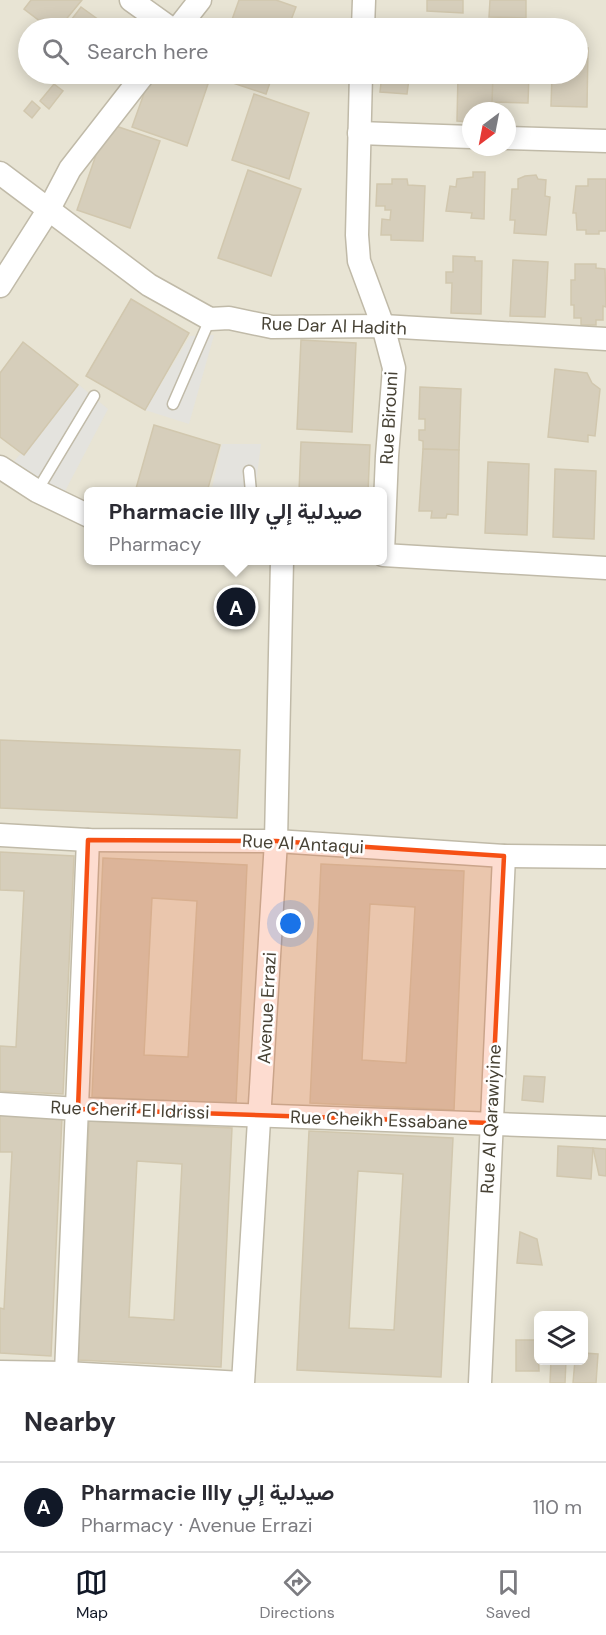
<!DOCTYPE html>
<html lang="en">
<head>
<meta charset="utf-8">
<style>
  body { margin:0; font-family:"DM Sans",Vazirmatn,sans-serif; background:#f7f7f7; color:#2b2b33 }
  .controls { position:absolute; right:18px; bottom:18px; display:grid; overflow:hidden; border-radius:9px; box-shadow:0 3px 15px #0003 }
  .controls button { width:54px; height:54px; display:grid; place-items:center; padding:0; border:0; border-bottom:2px solid #e1e1e2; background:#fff; color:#2b2b33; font:30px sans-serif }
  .compass { position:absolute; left:462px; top:102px; width:54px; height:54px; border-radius:50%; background:#fff; box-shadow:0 3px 15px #0003; rotate:212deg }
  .you { position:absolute; left:291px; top:924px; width:21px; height:21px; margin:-15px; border:4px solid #fff; border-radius:50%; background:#1a73e8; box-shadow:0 0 0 9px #1a73e833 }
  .badge { display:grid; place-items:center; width:39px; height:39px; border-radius:50%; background:#111827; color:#fff; font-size:20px; font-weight:700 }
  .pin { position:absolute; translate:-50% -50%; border:3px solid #fff; box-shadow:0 2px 6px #0006 }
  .popup { position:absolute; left:84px; top:487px; width:303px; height:78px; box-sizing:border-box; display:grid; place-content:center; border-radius:9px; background:#fff; filter:drop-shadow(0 2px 4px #0005); font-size:20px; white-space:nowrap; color:#7c7c81 }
  .popup b { font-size:22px; color:#2b2b33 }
  .popup::after { content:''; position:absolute; left:50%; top:100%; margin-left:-12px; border:12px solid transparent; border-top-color:#fff }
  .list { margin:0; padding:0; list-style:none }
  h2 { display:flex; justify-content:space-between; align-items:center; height:78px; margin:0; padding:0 24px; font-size:26px }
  h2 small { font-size:20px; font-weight:400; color:#7c7c81 }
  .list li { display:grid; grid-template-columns:39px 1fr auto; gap:18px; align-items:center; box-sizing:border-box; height:90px; padding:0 24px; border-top:2px solid #e1e1e2 }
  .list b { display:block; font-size:22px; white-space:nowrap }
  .list p { margin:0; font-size:20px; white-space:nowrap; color:#7c7c81 }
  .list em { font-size:20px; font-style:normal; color:#7c7c81 }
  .icon { flex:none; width:33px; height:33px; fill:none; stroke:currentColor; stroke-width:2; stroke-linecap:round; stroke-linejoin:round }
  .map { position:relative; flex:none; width:606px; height:1383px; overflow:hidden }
  .search { position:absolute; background:#fff; box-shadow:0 3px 15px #0003; left:18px; right:18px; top:18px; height:66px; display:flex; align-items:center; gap:15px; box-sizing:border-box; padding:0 21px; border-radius:33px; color:#7c7c81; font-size:22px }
  .sheet { height:168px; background:#fff }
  nav { display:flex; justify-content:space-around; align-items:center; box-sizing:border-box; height:84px; border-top:2px solid #e1e1e2; background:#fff; font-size:16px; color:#7c7c81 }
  nav a { display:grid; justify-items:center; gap:3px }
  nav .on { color:#111827 }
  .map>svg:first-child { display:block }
  .residential { fill:#e8e4d4; fill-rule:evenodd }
  .parking { fill:#e4e3de }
  .building { fill:#d6cebb; stroke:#d1c7ae; stroke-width:1.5; fill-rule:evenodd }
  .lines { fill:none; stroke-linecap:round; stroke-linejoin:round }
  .service-casing { stroke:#c0baa8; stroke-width:13 }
  .minor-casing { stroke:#c0baa8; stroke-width:25 }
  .service { stroke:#fff; stroke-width:10 }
  .minor { stroke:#fff; stroke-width:22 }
  .marked { fill:#f65014; fill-opacity:0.2; stroke:#f65014; stroke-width:4.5; stroke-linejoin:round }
  .labels { text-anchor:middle; stroke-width:5; stroke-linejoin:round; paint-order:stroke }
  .street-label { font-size:18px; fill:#474235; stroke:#fff }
</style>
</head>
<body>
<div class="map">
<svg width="606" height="1383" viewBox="0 0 606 1383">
  <rect width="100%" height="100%" fill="#f4f1e6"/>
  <path class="residential" d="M 0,0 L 606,0 L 606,1383 L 0,1383 ZM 28,28 L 578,28 L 578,74 L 28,74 ZM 471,111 L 507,111 L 507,147 L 471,147 ZM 89,492 L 383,492 L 383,560 L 89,560 ZM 538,1316 L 584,1316 L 584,1360 L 538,1360 Z"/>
  <g class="parking">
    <polygon points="214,335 189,424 145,410 190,336"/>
    <polygon points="79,385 108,409 63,495 11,465"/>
    <polygon points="222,444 261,444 255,491 211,492"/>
  </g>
  <g class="building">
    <polygon points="31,0 82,0 59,28 49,28 24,9"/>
    <polygon points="239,0 276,0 296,7 288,28 229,28"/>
    <polygon points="427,0 463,0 463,13 427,11"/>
    <polygon points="490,0 526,0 526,18 489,17"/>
    <polygon points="81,7 110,28 65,28"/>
    <polygon points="578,47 588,48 587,107 551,106 552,74 578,74"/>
    <polygon points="151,74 196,74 210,78 187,146 132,127"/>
    <polygon points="213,74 273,74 266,94 212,76"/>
    <polygon points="382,74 427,74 427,81 409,79 407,94 380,92"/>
    <polygon points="458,74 494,74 493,111 471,111 471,122 457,121"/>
    <polygon points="493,74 529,74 528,103 492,102"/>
    <polygon points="54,84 63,91 49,109 40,101"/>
    <polygon points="254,94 309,113 289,179 232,160"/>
    <polygon points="32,101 40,108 32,118 24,111"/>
    <polygon points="107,123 160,141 130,228 77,210"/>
    <polygon points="248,170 301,189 271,276 218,258"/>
    <polygon points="473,172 485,172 484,219 471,218 472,213 446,211 450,186 456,187 457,179 473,177"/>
    <polygon points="536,175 538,179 546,180 545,196 550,197 546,235 514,233 515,220 510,220 512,189 518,189 518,179 525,176"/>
    <polygon points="392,179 407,179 408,185 425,186 423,241 391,240 391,235 381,235 382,219 390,220 391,210 385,210 385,206 376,206 377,184 392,184"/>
    <polygon points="588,179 606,179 606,231 599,231 599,234 586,234 586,230 577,230 576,213 573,213 576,186 588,186"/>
    <polygon points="453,256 475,257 475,261 482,261 481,314 451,313 452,283 446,283 446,272 453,272"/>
    <polygon points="513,260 548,262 545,317 510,316"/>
    <polygon points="575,264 596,264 596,268 605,269 606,307 603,306 603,320 596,320 596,325 581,325 581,318 574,318 574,305 571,305 571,280 575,280"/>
    <polygon points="131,299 189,333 145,410 86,376"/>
    <polygon points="301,340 356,343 352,432 297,429"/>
    <polygon points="23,342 78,385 24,455 0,437 0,373"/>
    <polygon points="555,369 587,373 592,383 600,389 595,436 588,435 588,442 548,437"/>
    <polygon points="420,387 461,389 459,450 423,449 423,441 419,440 419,430 425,430 425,419 419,419"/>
    <polygon points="154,425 220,445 207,492 135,492"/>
    <polygon points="301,442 370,445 368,492 299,492"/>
    <polygon points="423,449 459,450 458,515 447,514 446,518 431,518 432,511 419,511"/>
    <polygon points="488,462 529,464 527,535 485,533"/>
    <polygon points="555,469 596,471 594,539 553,537"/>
    <polygon points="0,740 240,750 237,818 0,808"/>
    <polygon points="0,852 74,856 63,1094 0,1091 0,1046 16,1047 24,891 0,890"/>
    <path d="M 103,858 L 247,865 L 236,1104 L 92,1097 ZM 152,898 L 197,901 L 188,1057 L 144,1055 Z"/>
    <path d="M 321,864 L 464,871 L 454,1110 L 310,1103 ZM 370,904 L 415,907 L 406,1063 L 362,1060 Z"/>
    <polygon points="524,1076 545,1077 543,1102 522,1100"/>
    <polygon points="0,1114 62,1117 51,1356 0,1353 0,1308 4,1309 12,1152 0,1152"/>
    <path d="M 89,1121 L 232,1128 L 221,1367 L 78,1360 ZM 137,1161 L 182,1164 L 174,1320 L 129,1317 Z"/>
    <path d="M 309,1131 L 453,1138 L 441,1377 L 297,1370 ZM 358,1171 L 403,1174 L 394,1330 L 349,1328 Z"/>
    <polygon points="558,1146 593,1148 591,1179 557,1176"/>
    <polygon points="593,1148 606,1149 606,1176 599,1175"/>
    <polygon points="520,1232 537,1239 542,1265 517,1263"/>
    <polygon points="516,1340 538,1340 539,1371 516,1371"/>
    <polygon points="584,1353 598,1354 596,1383 573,1383 575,1360 584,1360"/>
    <polygon points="551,1360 566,1360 565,1383 550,1383"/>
  </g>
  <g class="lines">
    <defs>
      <g id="service">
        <polyline points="173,404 210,319"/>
        <polyline points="249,471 251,492"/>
        <polyline points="37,491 94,396"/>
      </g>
      <g id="minor">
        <polyline points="131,0 170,28"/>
        <polyline points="178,28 200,0"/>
        <polyline points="363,28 364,0"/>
        <polyline points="361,74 357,235 359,261 383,326 394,368 387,456 383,552"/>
        <polyline points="359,133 471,137"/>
        <polyline points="507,138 606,141"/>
        <polyline points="0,173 149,285 210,319 229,318 272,327 383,326 606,339"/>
        <polyline points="0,286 49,209 70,169 144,74"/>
        <polyline points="0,467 37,491 89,516"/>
        <polyline points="383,555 606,568"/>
        <polyline points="0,835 88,840 276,841 504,856 606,857"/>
        <polyline points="0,1104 78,1109 606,1128"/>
        <polyline points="0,1372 66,1373 242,1383"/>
        <polyline points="66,1373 88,840"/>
        <polyline points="243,1383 276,841 282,560"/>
        <polyline points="480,1383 504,856"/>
      </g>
    </defs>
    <use href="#service" class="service-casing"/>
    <use href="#minor" class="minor-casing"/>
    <use href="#service" class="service"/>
    <use href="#minor" class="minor"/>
  </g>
  <path class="marked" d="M 88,840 L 276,841 L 504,856 L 491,1123 L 78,1109 Z"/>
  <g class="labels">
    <g class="street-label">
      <text transform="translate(334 326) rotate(2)" y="6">Rue Dar Al Hadith</text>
      <text transform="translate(389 418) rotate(-87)" y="6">Rue Birouni</text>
      <text transform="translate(303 844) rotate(3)" y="6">Rue Al Antaqui</text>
      <text transform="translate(267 1008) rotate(-87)" y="6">Avenue Errazi</text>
      <text transform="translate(130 1110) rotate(2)" y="6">Rue Cherif El Idrissi</text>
      <text transform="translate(491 1119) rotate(-87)" y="6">Rue Al Qarawiyine</text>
      <text transform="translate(379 1120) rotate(2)" y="6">Rue Cheikh Essabane</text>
    </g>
  </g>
</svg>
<div class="controls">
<button><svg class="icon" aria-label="layers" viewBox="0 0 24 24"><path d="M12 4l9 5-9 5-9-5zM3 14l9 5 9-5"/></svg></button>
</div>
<svg class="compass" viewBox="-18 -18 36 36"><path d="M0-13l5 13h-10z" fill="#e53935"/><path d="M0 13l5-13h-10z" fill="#7c7c81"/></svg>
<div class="you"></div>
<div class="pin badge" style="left:236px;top:607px">A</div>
<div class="popup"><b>Pharmacie Illy صيدلية إلي</b>Pharmacy</div>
<div class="search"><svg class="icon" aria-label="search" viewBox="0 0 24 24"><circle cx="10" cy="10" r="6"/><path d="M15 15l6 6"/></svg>Search here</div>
</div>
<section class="sheet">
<h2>Nearby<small></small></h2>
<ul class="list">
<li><span class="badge">A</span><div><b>Pharmacie Illy صيدلية إلي</b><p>Pharmacy · Avenue Errazi</p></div><em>110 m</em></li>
</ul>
</section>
<nav>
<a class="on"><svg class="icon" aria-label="map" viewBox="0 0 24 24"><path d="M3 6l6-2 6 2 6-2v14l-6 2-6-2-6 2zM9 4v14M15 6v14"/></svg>Map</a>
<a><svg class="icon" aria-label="directions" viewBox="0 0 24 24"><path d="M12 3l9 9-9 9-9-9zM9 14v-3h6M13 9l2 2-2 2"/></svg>Directions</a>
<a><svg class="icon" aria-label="saved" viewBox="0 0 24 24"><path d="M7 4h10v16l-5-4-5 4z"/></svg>Saved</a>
</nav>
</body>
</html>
